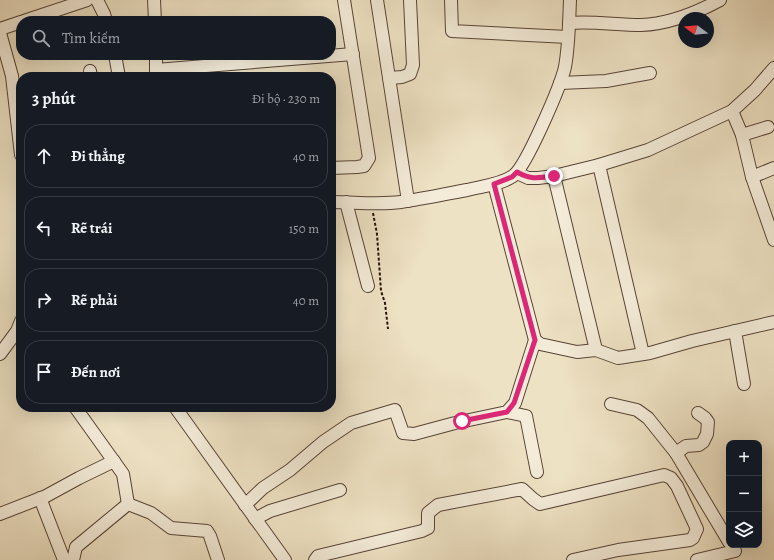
<!DOCTYPE html>
<html lang="vi">
<head>
<meta charset="utf-8">
<style>
  body { margin:0; font-family:Alegreya,serif; background:#20242c; color:#f1f3f6 }
  .controls { position:absolute; right:12px; bottom:12px; display:grid; overflow:hidden; border-radius:8px; box-shadow:0 4px 16px #0002 }
  .controls button { width:36px; height:36px; display:grid; place-items:center; padding:0; border:0; border-bottom:1px solid #363941; background:#171b24; color:#f1f3f6; font:20px sans-serif }
  .compass { position:absolute; left:678px; top:12px; width:36px; height:36px; border-radius:50%; background:#171b24; box-shadow:0 4px 16px #0002; rotate:286deg }
  .stop { position:absolute; width:12px; height:12px; margin:-9px; border:3px solid #db2777; border-radius:50%; background:#fff }
  .stop.end { background:#db2777; border-color:#fff; box-shadow:0 1px 4px #0008 }
  .list { margin:0; padding:0; list-style:none }
  h2 { display:flex; justify-content:space-between; align-items:center; height:52px; margin:0; padding:0 16px; font-size:17px }
  h2 small { font-size:13px; font-weight:400; color:#9ea1a6 }
  .list li { display:grid; grid-template-columns:26px 1fr auto; gap:12px; align-items:center; box-sizing:border-box; height:64px; margin:0 8px 8px; padding:0 8px; border:1px solid #363941; border-radius:16px }
  .list b { display:block; font-size:15px; white-space:nowrap }
  .list em { font-size:13px; font-style:normal; color:#9ea1a6 }
  .icon { flex:none; width:22px; height:22px; fill:none; stroke:currentColor; stroke-width:2; stroke-linecap:round; stroke-linejoin:round }
  .map { position:relative; flex:none; width:774px; height:560px; overflow:hidden }
  .search { position:absolute; background:#171b24; box-shadow:0 4px 16px #0002; left:16px; top:16px; width:320px; height:44px; display:flex; align-items:center; gap:10px; box-sizing:border-box; padding:0 14px; border-radius:16px; color:#9ea1a6; font-size:15px }
  .panel { position:absolute; background:#171b24; box-shadow:0 4px 16px #0002; left:16px; top:72px; width:320px; height:340px; border-radius:16px }
  .map>svg:first-child { display:block }
  .lines { fill:none; stroke-linecap:round; stroke-linejoin:round }
  .minor-casing { stroke:#584437; stroke-width:14 }
  .path { stroke:#261008; stroke-width:2; stroke-dasharray:3 2; stroke-linecap:butt }
  .minor { stroke:#f4ecd9; stroke-width:12 }
  .route { stroke:#db2777; stroke-width:5 }
</style>
</head>
<body>
<div class="map">
<svg width="774" height="560" viewBox="0 0 774 560">
  <rect width="100%" height="100%" fill="#eee2c4"/>
  <filter id="stains"><feTurbulence type="fractalNoise" baseFrequency=".005" numOctaves="4"/><feColorMatrix values="0 0 0 0 .2 0 0 0 0 .09 0 0 0 0 .02 0 0 0 .5 -.17"/></filter>
  <radialGradient id="worn" r=".72"><stop offset=".6" stop-color="#630" stop-opacity="0"/><stop offset="1" stop-color="#630" stop-opacity=".3"/></radialGradient>
  <g class="lines">
    <defs>
      <g id="minor">
        <polyline points="97,0 104,14 106,21"/>
        <polyline points="154,0 155,21"/>
        <polyline points="377,0 408,201"/>
        <polyline points="451,0 452,31 568,37"/>
        <polyline points="24,21 87,0"/>
        <path d="M 569,23 C 593,21 617,25 641,25 C 669,24 696,13 720,0"/>
        <polyline points="0,29 21,22"/>
        <polyline points="0,33 12,76 21,155"/>
        <polyline points="115,55 119,77"/>
        <polyline points="156,55 156,77"/>
        <polyline points="156,70 353,54"/>
        <polyline points="90,71 91,77"/>
        <polyline points="389,78 402,77 410,74 413,65 410,0"/>
        <polyline points="560,83 606,81 650,73"/>
        <polyline points="732,111 742,135"/>
        <polyline points="768,127 742,135 752,177 774,240"/>
        <polyline points="599,165 643,354"/>
        <polyline points="331,168 357,167 364,166 369,158 344,0"/>
        <polyline points="517,173 528,178 538,178 554,176 599,165 648,150 732,111 755,90 774,68"/>
        <polyline points="554,176 596,350"/>
        <polyline points="752,177 774,168"/>
        <polyline points="494,184 535,340 540,344 577,352 596,350 618,358 650,353 692,341 774,322"/>
        <path d="M 331,202 C 354,202 378,205 401,202 C 423,199 445,194 467,190 C 482,186 500,185 513,176 C 526,167 561,85 565,67 C 569,45 569,22 570,0"/>
        <polyline points="346,202 368,286"/>
        <polyline points="735,331 744,384"/>
        <polyline points="0,354 17,331 21,321"/>
        <polyline points="611,404 637,410 648,418 676,453 729,542"/>
        <polyline points="175,407 285,560"/>
        <polyline points="507,412 526,416 537,472"/>
        <polyline points="676,453 686,446 699,445 703,442 707,434 708,422 705,418 698,413"/>
        <polyline points="40,498 64,560"/>
        <polyline points="128,504 151,513 171,528 207,531 210,536 218,560"/>
        <polyline points="245,505 263,488 290,470 323,442 351,423 395,410 403,433 414,434 455,423 507,412 515,403 535,340"/>
        <polyline points="0,514 46,496 79,478 114,461"/>
        <polyline points="255,519 270,511 340,490"/>
        <polyline points="73,560 76,547 128,504 123,474 75,407"/>
        <polyline points="315,560 318,556 422,531 428,528 428,513 438,505 522,489 533,499 540,504 664,475 671,478 677,486 697,529 693,538 690,540 618,550 573,560"/>
        <polyline points="697,560 735,551"/>
      </g>
    </defs>
    <use href="#minor" class="minor-casing"/>
    <polyline class="path" points="373,213 377,234 381,291 385,303 388,329"/>
    <use href="#minor" class="minor"/>
  </g>
  <g class="lines">
    <path class="route" d="M 462,421 L 507,412 L 514,403 L 535,340 L 494,184 L 512,177 L 517,172 C 531,180 538,178 554,176"/>
  </g>
  <rect width="100%" height="100%" filter="url(#stains)"/>
  <rect width="100%" height="100%" fill="url(#worn)"/>
</svg>
<div class="controls">
<button>+</button>
<button>−</button>
<button><svg class="icon" aria-label="layers" viewBox="0 0 24 24"><path d="M12 4l9 5-9 5-9-5zM3 14l9 5 9-5"/></svg></button>
</div>
<svg class="compass" viewBox="-18 -18 36 36"><path d="M0-13l5 13h-10z" fill="#e53935"/><path d="M0 13l5-13h-10z" fill="#9ea1a6"/></svg>
<div class="stop" style="left:462px;top:421px"></div>
<div class="stop end" style="left:554px;top:176px"></div>
<div class="search"><svg class="icon" aria-label="search" viewBox="0 0 24 24"><circle cx="10" cy="10" r="6"/><path d="M15 15l6 6"/></svg>Tìm kiếm</div>
<section class="panel">
<h2>3 phút<small>Đi bộ · 230 m</small></h2>
<ul class="list">
<li><svg class="icon" aria-label="ahead" viewBox="0 0 24 24"><path d="M12 20V5M6 11l6-6 6 6"/></svg><div><b>Đi thẳng</b></div><em>40 m</em></li>
<li><svg class="icon" aria-label="left" viewBox="0 0 24 24"><path d="M17 20v-9H6M10 6l-5 5 5 5"/></svg><div><b>Rẽ trái</b></div><em>150 m</em></li>
<li><svg class="icon" aria-label="right" viewBox="0 0 24 24"><path d="M7 20v-9h11M14 6l5 5-5 5"/></svg><div><b>Rẽ phải</b></div><em>40 m</em></li>
<li><svg class="icon" aria-label="arrive" viewBox="0 0 24 24"><path d="M6 21V4h12l-3 4 3 4H6"/></svg><div><b>Đến nơi</b></div></li>
</ul>
</section>
</div>
</body>
</html>
